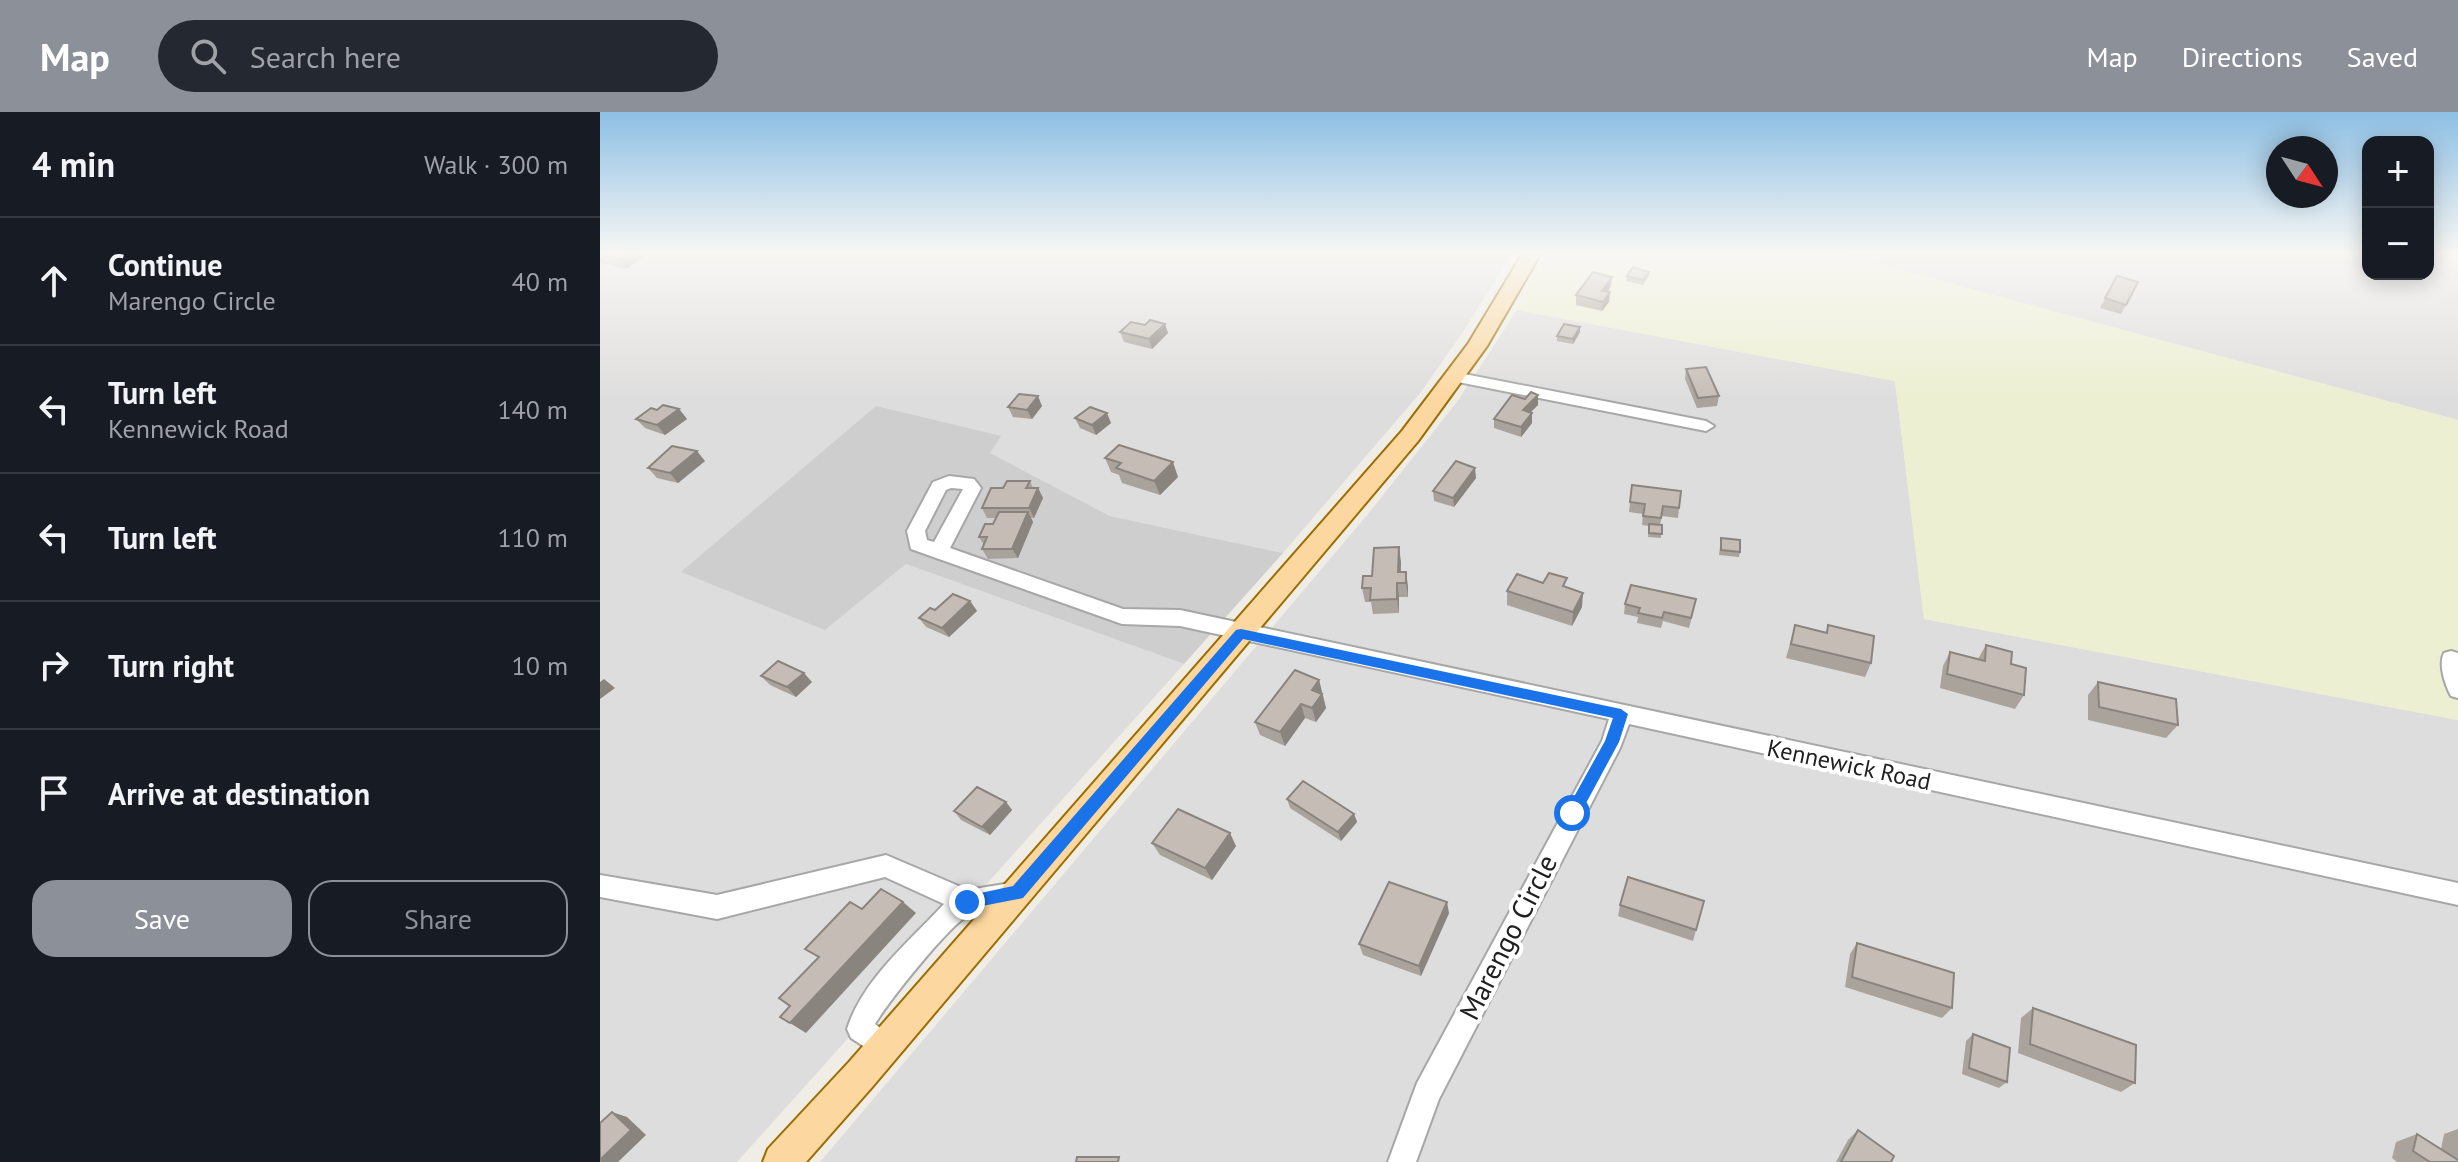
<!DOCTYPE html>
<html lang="en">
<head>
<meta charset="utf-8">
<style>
  body { margin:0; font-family:"PT Sans",sans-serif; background:#242831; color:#f1f3f6 }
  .controls { position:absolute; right:24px; top:24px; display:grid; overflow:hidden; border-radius:16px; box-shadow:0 4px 20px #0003 }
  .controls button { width:72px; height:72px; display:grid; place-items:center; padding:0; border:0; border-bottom:2px solid #363941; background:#171b24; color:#f1f3f6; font:40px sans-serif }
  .compass { position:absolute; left:1666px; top:24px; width:72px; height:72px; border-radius:50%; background:#171b24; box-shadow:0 4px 20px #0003; rotate:126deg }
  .stop { position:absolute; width:24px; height:24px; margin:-18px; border:6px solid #1a73e8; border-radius:50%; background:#fff }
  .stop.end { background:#1a73e8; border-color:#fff; box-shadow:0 2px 8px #0008 }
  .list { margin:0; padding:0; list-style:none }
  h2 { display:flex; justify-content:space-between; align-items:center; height:104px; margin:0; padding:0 32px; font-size:34px }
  h2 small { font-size:26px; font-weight:400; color:#9ea1a6 }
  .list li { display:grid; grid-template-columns:52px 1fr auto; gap:24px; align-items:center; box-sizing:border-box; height:128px; padding:0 32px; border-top:2px solid #363941 }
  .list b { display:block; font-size:30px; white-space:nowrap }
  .list p { margin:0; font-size:26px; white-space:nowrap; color:#9ea1a6 }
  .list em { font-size:26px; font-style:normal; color:#9ea1a6 }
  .actions { display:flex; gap:16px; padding:24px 32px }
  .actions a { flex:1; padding:18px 0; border:2px solid #8c9099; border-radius:24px; text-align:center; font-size:28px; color:#8c9099 }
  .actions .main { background:#8c9099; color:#fff }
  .icon { flex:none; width:44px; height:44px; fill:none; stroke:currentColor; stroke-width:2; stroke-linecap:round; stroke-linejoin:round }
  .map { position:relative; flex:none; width:1858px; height:1050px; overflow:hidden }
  header { display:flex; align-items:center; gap:48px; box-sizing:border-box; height:112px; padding:0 40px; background:#8c9099; color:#fff }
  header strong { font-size:38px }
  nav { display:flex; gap:44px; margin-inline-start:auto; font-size:28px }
  .search { width:560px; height:72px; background:#242831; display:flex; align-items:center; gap:20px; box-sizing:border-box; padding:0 28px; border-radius:44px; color:#9ea1a6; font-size:30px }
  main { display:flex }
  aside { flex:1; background:#171b24 }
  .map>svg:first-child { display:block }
  .residential { fill:#dedddd }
  .religious { fill:#cecece }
  .farmland { fill:#ecefd1 }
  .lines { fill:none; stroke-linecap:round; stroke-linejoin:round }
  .minor-casing { stroke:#a7a7a7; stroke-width:4 }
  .major-casing { stroke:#9b6d00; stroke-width:4 }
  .minor { fill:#fff; fill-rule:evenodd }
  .major { fill:#fcd79f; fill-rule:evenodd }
  .wall { fill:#a9a39c }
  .shaded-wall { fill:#8a847f }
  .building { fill:#c5bdb5; stroke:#8a847f; stroke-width:2 }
  .route { fill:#1a73e8 }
  .labels { text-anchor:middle; stroke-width:8; stroke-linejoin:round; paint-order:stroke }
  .street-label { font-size:24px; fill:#202020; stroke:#fff }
  .near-street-label { font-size:28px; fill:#202020; stroke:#fff }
</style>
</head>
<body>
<header>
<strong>Map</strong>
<div class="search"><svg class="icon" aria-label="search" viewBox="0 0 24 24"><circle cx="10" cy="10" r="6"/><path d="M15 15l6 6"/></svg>Search here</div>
<nav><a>Map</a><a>Directions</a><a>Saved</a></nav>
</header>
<main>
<aside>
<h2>4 min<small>Walk · 300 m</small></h2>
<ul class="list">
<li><svg class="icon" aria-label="ahead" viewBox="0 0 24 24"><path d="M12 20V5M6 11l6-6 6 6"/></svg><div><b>Continue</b><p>Marengo Circle</p></div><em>40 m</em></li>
<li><svg class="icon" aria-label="left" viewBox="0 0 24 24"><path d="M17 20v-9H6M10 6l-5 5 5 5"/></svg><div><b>Turn left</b><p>Kennewick Road</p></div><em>140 m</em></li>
<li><svg class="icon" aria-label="left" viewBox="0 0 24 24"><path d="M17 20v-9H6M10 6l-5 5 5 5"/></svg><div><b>Turn left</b></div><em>110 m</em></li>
<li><svg class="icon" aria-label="right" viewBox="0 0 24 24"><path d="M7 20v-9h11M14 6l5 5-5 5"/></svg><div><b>Turn right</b></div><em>10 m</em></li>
<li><svg class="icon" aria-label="arrive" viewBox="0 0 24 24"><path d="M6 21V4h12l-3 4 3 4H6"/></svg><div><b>Arrive at destination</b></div></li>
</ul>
<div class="actions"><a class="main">Save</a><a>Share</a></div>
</aside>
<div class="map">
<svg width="1858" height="1050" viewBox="0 0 1858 1050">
  <rect width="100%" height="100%" fill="#f0ede6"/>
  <g class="residential">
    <polygon points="0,141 912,141 865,217 821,280 683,441 510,404 389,341 400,324 225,518 306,452 584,552 137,1050 0,1050"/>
    <polygon points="1237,141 1768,141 1768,162 1828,162 1828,141 1858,141 1858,308"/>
    <polygon points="917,198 1295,269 1324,507 1858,608 1858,1050 220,1050 768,402 857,290"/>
  </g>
  <polygon class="religious" points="276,294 401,324 390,341 510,404 683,441 584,552 306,452 225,518 81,460"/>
  <polygon class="farmland" points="949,141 1237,141 1858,308 1858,608 1324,507 1295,269 917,198"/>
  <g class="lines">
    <defs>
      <g id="minor">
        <polygon points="854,260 1106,309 1114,314 1106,319 848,268 848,262"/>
        <path d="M 349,364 L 374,367 L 381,376 L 350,436 L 523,497 L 580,498 L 1858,771 L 1858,793 L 1029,612 L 1020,636 L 839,987 L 816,1050 L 788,1050 L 817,971 L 1002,629 L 1009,607 L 580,514 L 522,512 L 311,437 L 307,419 L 333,370 ZM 351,376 L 363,377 L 334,430 L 327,428 L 325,419 L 346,378 Z"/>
        <path d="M 1851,539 L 1858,541 L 1858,586 L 1851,584 C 1845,573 1838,552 1844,541 Z"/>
        <path d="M 286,743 L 368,778 L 417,770 L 426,773 L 429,781 L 426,789 C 408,796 386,793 370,802 C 348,814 289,889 275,912 L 294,926 L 298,935 L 294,944 L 285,948 L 251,926 L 247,917 C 263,867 309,830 344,792 L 285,765 L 117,807 L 0,785 L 0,763 L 117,783 Z"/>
      </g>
      <polygon id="major" points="923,141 941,141 887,234 818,329 273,974 206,1050 163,1050 168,1037 249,950 802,319 868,232"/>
    </defs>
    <use href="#minor" class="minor-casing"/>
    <use href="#major" class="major-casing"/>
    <use href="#minor" class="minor"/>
    <use href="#major" class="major"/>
  </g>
  <g class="wall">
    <polygon points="0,141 43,145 26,157 0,151"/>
    <polygon points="1049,160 1049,164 1043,173 1026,169 1027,164"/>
    <polygon points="1517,164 1538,170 1521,202 1500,196"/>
    <polygon points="1011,174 1008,180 1010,180 1009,190 1002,199 976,193 976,183"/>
    <polygon points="565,212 568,221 552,237 524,230 520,220 545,213"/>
    <polygon points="980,215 980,220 973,232 957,229 957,224"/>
    <polygon points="1086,257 1119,284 1117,294 1097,296 1085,267"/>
    <polygon points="938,293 930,300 932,301 932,311 921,325 894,316 894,307"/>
    <polygon points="442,294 432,307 413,305 408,295"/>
    <polygon points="79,297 87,307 65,323 45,316 36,307 57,298"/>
    <polygon points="475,306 511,311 496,323 480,316"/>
    <polygon points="505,346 578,365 560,383 522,371 519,363 511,360"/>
    <polygon points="105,349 78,371 57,366 48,356"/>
    <polygon points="876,366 854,395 834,389 833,379"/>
    <polygon points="430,369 433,376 438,376 443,386 434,406 431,406 433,410 418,446 388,447 382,437 384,433 379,425 393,412 396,406 387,406 382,396 403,376"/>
    <polygon points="1032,373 1081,379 1078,406 1062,404 1060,413 1062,413 1061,426 1048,425 1049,414 1042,413 1043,402 1029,400"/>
    <polygon points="1121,426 1140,440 1139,445 1119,443"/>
    <polygon points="801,450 801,460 808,474 808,485 799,485 799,501 773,502 771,490 765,490 762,476 772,464"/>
    <polygon points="943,471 982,495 972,514 907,493 907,479"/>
    <polygon points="370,489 377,499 349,525 326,515 319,506"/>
    <polygon points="1025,492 1094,497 1089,516 1063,509 1061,516 1037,511 1038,505 1024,502"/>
    <polygon points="1195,513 1226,520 1228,513 1271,551 1265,565 1186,546"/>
    <polygon points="1386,533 1411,552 1424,583 1415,597 1340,576 1343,554 1350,540 1378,547"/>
    <polygon points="161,564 212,570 196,585 170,573"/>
    <polygon points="719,568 726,596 716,610 705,606 685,634 660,623 655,610"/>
    <polygon points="1498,570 1578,613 1566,626 1488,608 1488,583"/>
    <polygon points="687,687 754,702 757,710 741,729 690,696"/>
    <polygon points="406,690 412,698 390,723 361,708 354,699"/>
    <polygon points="552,731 636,734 612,768 560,743"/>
    <polygon points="1020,793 1096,818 1093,829 1018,804"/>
    <polygon points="849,801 821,864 763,843 759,832"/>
    <polygon points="1257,831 1352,896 1342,906 1245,875 1250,842"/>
    <polygon points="1433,896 1535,971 1521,980 1418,941 1421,906"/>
    <polygon points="1373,922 1407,970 1399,976 1362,962 1366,929"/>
    <polygon points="1858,1017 1858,1050 1797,1050 1792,1046 1796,1030 1817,1022 1841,1037 1844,1022"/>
    <polygon points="1258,1018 1291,1050 1236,1050 1248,1028"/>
  </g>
  <g class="shaded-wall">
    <polygon points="29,141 40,141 43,145 26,157 19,147"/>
    <polygon points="1012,165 1011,174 1002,188 1002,179"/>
    <polygon points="1010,180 1009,190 1002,199 1003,190"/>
    <polygon points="565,212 568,221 552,237 549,227"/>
    <polygon points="980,215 980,220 973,232 973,227"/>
    <polygon points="938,283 938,293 923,308 923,298"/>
    <polygon points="438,284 442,294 432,307 427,298"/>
    <polygon points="79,297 87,307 65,323 57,313"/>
    <polygon points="507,301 511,311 496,323 492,313"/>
    <polygon points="932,301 932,311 921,325 921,315"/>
    <polygon points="97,339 105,349 78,371 70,361"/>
    <polygon points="573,350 578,365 560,383 554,369"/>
    <polygon points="875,356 876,366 854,395 853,386"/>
    <polygon points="438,376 443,386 434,406 429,396"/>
    <polygon points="428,400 433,410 418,446 412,437"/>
    <polygon points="799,435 801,450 800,471 798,460"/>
    <polygon points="806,460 808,474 808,485 806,471"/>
    <polygon points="797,471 799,485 799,501 797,487"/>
    <polygon points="983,481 982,495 972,514 973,500"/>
    <polygon points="370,489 377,499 349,525 342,516"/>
    <polygon points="204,561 212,570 196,585 187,575"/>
    <polygon points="4,567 15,576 0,587 0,570"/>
    <polygon points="719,568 726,596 716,610 712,596 712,578"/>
    <polygon points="701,592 705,606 685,634 680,620"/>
    <polygon points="406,690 412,698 390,723 382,715"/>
    <polygon points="754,702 757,710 741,729 738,720"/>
    <polygon points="630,721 636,734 612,768 605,756"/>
    <polygon points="303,790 316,801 206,921 190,911"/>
    <polygon points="847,790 849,801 821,864 819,854"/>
    <polygon points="12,1000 27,1005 46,1023 18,1050 0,1050"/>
  </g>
  <g class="building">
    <polygon points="0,141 29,141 19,147 0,143"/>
    <polygon points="1033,155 1049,160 1043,168 1027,164"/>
    <polygon points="993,160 1012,165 1002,179 1010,180 1003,190 976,183"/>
    <polygon points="1517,164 1538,170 1526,193 1505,186"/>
    <polygon points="550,208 565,212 549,227 520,220 531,210 545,213"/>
    <polygon points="964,212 980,215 973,227 957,224"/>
    <polygon points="1106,255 1119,284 1098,286 1086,257"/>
    <polygon points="931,280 938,283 923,298 932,301 921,315 894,307 912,283 925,287"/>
    <polygon points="419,282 438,284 427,298 408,295"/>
    <polygon points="63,293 79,297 57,313 36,307 51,296 57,298"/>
    <polygon points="490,295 507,301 492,313 475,306"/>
    <polygon points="519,333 573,350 554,369 516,356 521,351 505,346"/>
    <polygon points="72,334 97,339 70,361 48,356"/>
    <polygon points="856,349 875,356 853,386 833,379"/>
    <polygon points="407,369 430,369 426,376 438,376 429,396 382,396 391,376 403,376"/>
    <polygon points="1032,373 1081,379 1079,396 1063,394 1061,406 1043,404 1045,392 1030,390"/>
    <polygon points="399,400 428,400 412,437 382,437 387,425 379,425 385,412 393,412"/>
    <polygon points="1049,412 1062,413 1062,422 1049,421"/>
    <polygon points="1121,426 1140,428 1140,440 1121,438"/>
    <polygon points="799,435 798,460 806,460 806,471 797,471 797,487 770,488 771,476 762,476 763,464 772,464 774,436"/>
    <polygon points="949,461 967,466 963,474 983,481 973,500 907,479 917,462 943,471"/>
    <polygon points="1031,473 1096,487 1091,506 1064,500 1062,506 1038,501 1040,496 1025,492"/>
    <polygon points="353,482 370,489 342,516 319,506 330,496 335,498"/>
    <polygon points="1195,513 1227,521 1228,513 1274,524 1271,551 1191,532"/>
    <polygon points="1386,533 1412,540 1411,552 1426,556 1424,583 1347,562 1350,540 1385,549"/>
    <polygon points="178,549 204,561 187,575 161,564"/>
    <polygon points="695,558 719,568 712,578 722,582 712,596 701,592 680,620 655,610"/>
    <polygon points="1498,570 1576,587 1578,613 1499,595"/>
    <polygon points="703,669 754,702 738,720 687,687"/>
    <polygon points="377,675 406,690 382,715 354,699"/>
    <polygon points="578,697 630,721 605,756 552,731"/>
    <polygon points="1028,765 1104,789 1096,818 1020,793"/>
    <polygon points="789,770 847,790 819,854 759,832"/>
    <polygon points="281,777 303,790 190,911 180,905 190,894 179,886 219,845 205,837 250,790 262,797"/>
    <polygon points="1257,831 1354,861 1352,896 1252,865"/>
    <polygon points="1433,896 1536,933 1535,971 1430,932"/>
    <polygon points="1373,922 1410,936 1407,970 1369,956"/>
    <polygon points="12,1000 31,1018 0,1048 0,1011"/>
    <polygon points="1258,1018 1294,1044 1291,1050 1241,1050"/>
    <polygon points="1817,1022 1858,1048 1858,1050 1830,1050 1813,1039"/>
    <polygon points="477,1045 519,1045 518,1050 476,1050"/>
  </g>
  <linearGradient id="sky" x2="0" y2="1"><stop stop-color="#8dbfe4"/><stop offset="0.49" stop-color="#f8f7f4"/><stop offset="1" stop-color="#f8f7f4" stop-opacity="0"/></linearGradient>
  <rect width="1858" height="288" fill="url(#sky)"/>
  <polygon class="route" points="641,517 1021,597 1028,602 1019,630 978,706 972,708 965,701 1005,629 1013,606 643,527 423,786 367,797 362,795 362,785 413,774 636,518"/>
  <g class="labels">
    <g class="street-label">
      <text transform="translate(1249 653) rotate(12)" y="8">Kennewick Road</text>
    </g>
    <g class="near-street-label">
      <text transform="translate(908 825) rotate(-63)" y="10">Marengo Circle</text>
    </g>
  </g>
</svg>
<div class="controls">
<button>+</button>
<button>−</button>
</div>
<svg class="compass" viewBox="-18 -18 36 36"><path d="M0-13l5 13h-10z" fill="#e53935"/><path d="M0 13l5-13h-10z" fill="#9ea1a6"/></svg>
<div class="stop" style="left:972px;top:701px"></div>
<div class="stop end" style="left:367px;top:790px"></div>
</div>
</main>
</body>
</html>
